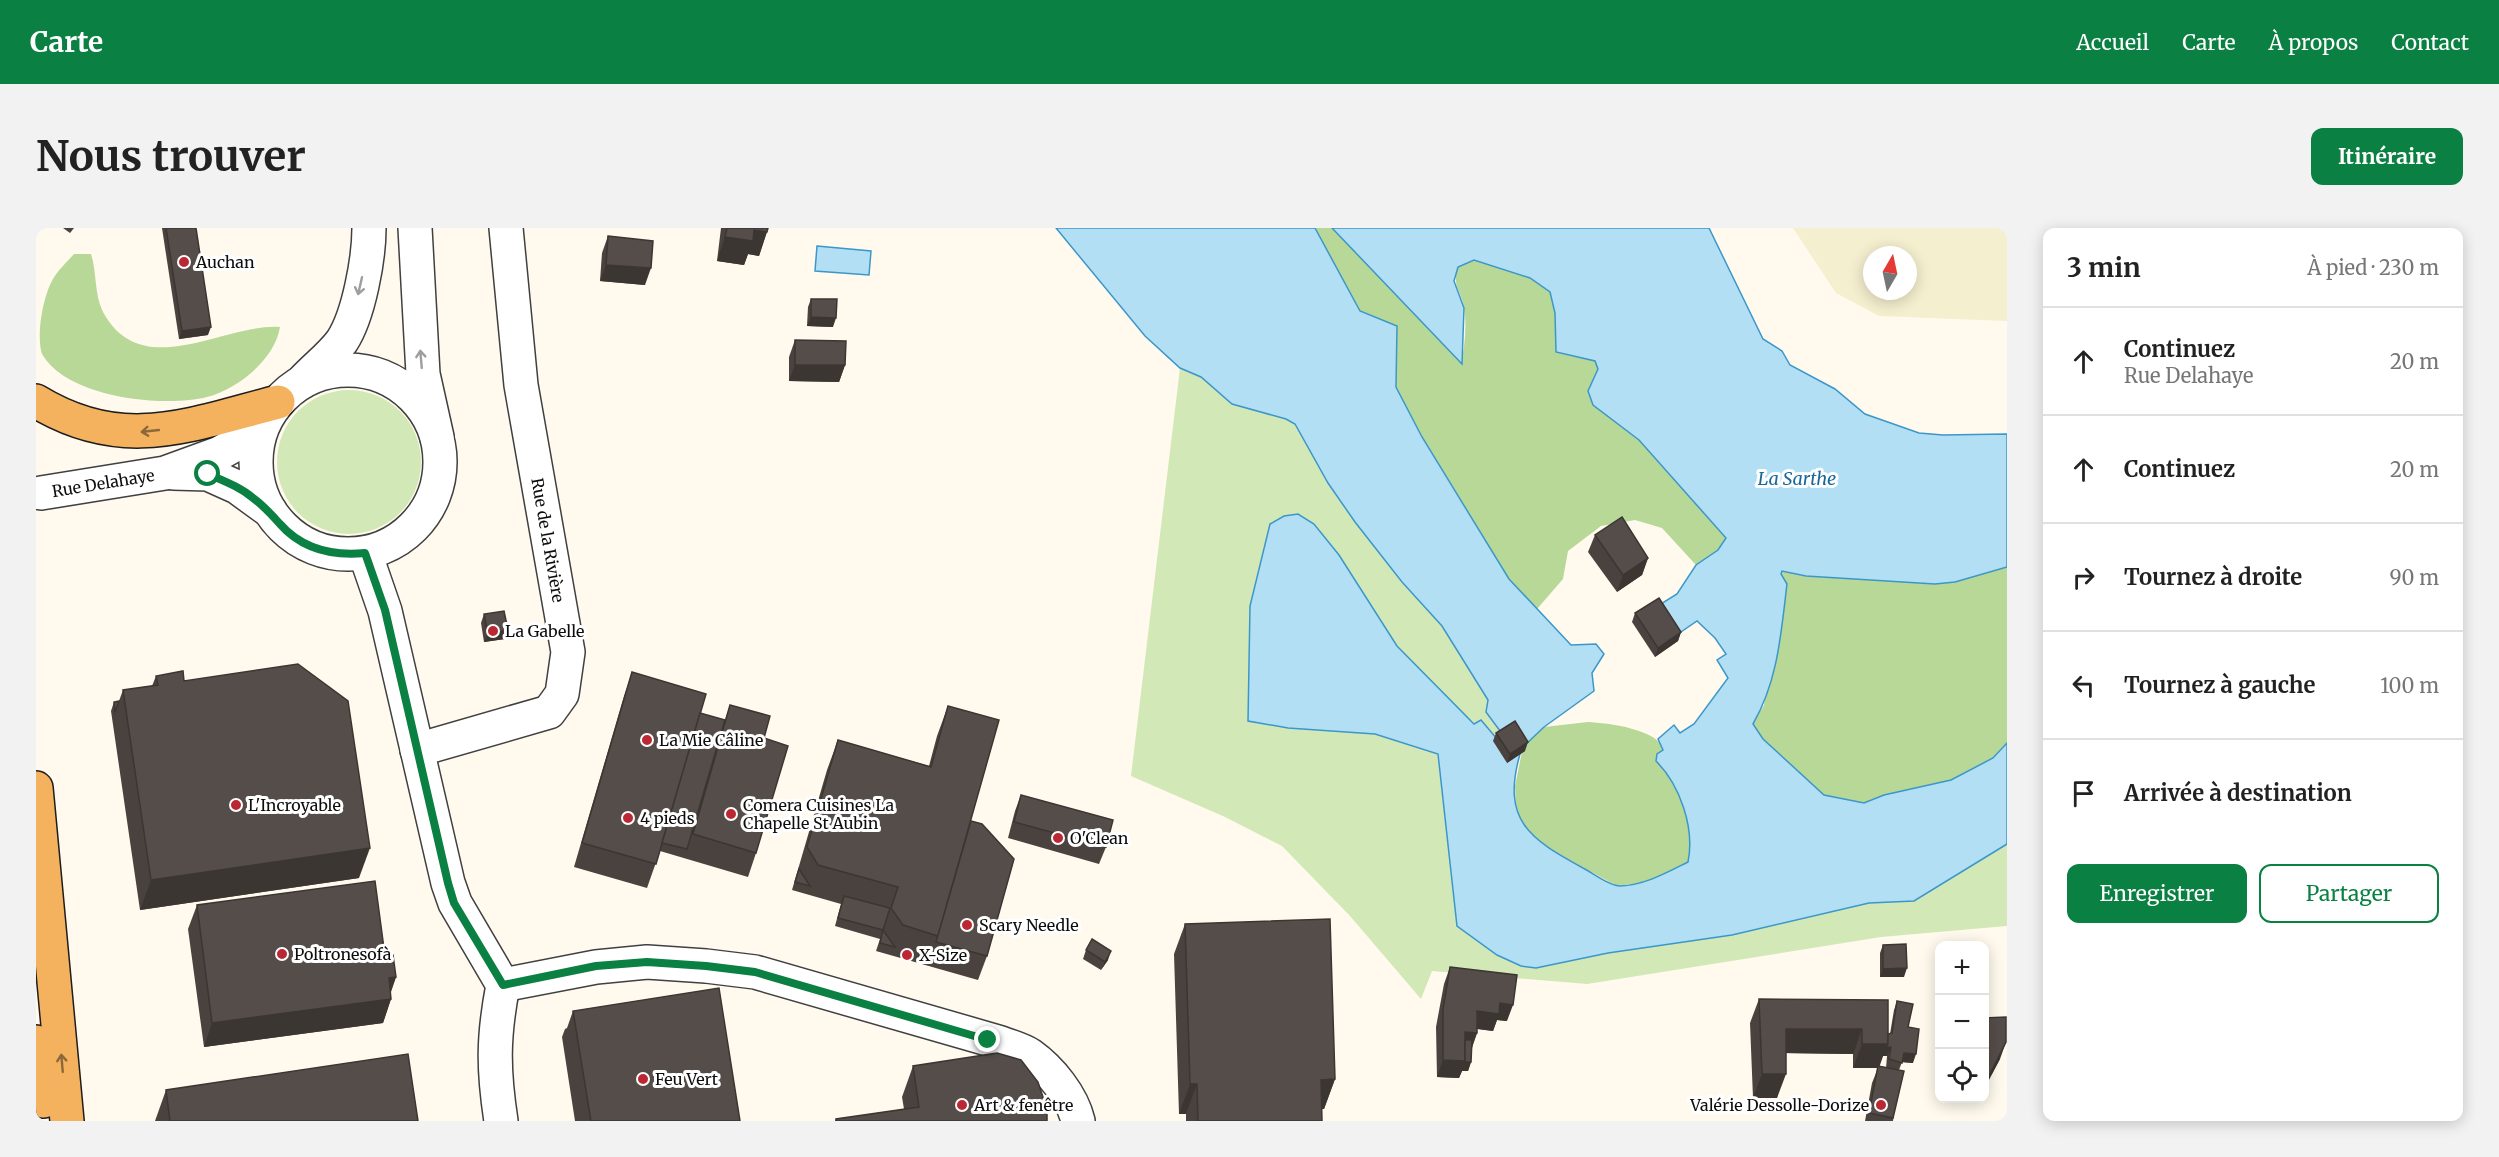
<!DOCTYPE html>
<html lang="fr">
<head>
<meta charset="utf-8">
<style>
  body { margin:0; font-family:Merriweather,serif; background:#f2f2f2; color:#222 }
  .controls { position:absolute; right:18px; bottom:18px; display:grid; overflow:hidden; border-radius:12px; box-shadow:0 3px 15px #0003 }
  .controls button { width:54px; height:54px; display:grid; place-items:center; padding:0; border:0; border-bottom:2px solid #e0e0e0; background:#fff; color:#222; font:30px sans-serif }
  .compass { position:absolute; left:1827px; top:18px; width:54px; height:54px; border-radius:50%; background:#fff; box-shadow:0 3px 15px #0003; rotate:9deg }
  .stop { position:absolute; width:18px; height:18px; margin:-14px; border:4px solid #0b8043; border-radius:50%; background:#fff }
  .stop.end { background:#0b8043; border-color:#fff; box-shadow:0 2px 6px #0008 }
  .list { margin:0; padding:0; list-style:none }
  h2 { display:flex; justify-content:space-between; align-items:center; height:78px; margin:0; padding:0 24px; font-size:26px }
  h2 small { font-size:20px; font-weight:400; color:#767676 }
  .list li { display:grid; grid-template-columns:39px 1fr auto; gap:18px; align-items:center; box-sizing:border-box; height:108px; padding:0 24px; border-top:2px solid #e0e0e0 }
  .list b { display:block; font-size:22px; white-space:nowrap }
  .list p { margin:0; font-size:20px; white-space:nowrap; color:#767676 }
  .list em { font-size:20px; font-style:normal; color:#767676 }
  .actions { display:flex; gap:12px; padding:18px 24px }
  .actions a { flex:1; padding:14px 0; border:2px solid #0b8043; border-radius:12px; text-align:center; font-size:21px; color:#0b8043 }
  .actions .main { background:#0b8043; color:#fff }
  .icon { flex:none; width:33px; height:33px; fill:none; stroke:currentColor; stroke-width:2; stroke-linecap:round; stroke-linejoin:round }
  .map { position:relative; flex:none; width:1971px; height:893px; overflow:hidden; border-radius:12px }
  header { display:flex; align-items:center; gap:36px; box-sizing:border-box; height:84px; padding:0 30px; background:#0b8043; color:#fff }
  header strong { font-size:28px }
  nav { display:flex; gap:33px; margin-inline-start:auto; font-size:21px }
  .intro { display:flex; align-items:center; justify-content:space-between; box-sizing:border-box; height:144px; padding:0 36px }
  h1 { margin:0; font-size:42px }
  .button { padding:15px 27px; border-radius:12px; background:#0b8043; color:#fff; font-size:21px; font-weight:700 }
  main { display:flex; gap:36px; padding:0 36px }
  aside { flex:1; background:#fff; border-radius:12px; box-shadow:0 3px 15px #0003 }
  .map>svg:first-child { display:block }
  .farmland { fill:#f4efce; fill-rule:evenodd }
  .green { fill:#d3e8b7 }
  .forest { fill:#b7d897 }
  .water { fill:#b3dff5; stroke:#3b97ca; stroke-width:1.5 }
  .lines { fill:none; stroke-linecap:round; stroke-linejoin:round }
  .minor-casing { stroke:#404040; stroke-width:36 }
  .tertiary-casing { stroke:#404040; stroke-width:36 }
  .trunk-casing { stroke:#1e1e1e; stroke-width:36 }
  .minor { stroke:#fff; stroke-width:33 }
  .tertiary { stroke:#fff; stroke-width:33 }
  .trunk { stroke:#f4b25f; stroke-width:33 }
  .wall { fill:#49423f; fill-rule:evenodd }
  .shaded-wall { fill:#3c3633 }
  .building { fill:#554d49; stroke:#3c3633; stroke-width:1.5 }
  .oneway { stroke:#9e9e9e }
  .oneway2 { stroke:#8c683a }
  .route { stroke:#0b8043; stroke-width:8 }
  .poi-dot { fill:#ba2834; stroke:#fff; stroke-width:2 }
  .labels { text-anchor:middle; stroke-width:6; stroke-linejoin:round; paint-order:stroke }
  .poi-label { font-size:16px; fill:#0d0d0d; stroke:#fff; text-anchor:start }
  .street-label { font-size:16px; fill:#0d0d0d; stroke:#fff }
  .water-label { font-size:18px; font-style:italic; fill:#19689c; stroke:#fff }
</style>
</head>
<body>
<header>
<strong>Carte</strong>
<nav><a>Accueil</a><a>Carte</a><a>À propos</a><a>Contact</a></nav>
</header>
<div class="intro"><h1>Nous trouver</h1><a class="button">Itinéraire</a></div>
<main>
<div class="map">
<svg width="1971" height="893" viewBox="0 0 1971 893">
  <rect width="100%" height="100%" fill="#fffaed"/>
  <path class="farmland" d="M 1757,0 L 1971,0 L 1971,93 L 1843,88 L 1800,65 ZM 1836,27 L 1872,27 L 1872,63 L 1836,63 Z"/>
  <g class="green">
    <path d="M 1144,140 L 1165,149 L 1196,176 L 1250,191 L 1259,196 L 1292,255 L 1319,294 L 1365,354 L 1406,398 L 1452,472 L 1467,507 L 1461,511 C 1429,491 1384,447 1361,417 C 1331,380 1309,335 1278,296 L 1212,493 L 1252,500 L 1339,506 L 1402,526 L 1421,698 L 1461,727 L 1485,738 L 1500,740 L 1572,725 L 1696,707 L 1833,675 L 1878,673 L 1971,616 L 1971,698 L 1845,709 L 1551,756 L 1396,743 L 1385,771 L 1314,688 L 1246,618 L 1189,589 L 1095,548 Z"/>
    <circle cx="313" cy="234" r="72"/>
  </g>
  <g class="forest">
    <path d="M 1279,0 L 1296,0 L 1425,135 C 1429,118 1431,96 1428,79 C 1424,60 1416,59 1422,39 L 1438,32 L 1494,50 L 1514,64 L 1519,85 L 1520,124 L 1559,133 L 1563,141 L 1552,163 L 1557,177 L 1603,212 L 1690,310 L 1682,322 L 1660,337 L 1626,300 L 1599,292 L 1565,298 L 1532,323 L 1527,351 L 1501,381 L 1473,351 L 1386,209 L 1360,158 L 1361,99 L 1324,83 Z"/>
    <path d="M 38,26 L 55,26 C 61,44 58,66 67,84 C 106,156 188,95 244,99 C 239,131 202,161 171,169 C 128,180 31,170 6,126 C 0,107 7,68 17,51 C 22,42 31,34 38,26 Z"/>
    <polygon points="1971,339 1971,515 1957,530 1915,552 1848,567 1828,575 1789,568 1727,511 1717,496 1728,477 1746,343 1770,348 1899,356 1919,354"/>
    <path d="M 1552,494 C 1571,495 1624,501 1628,523 L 1620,533 C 1644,557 1659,600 1652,634 L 1615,653 L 1581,658 L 1506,617 L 1494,607 L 1480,584 L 1479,558 L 1487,519 L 1508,499 Z"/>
  </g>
  <g class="water">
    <polygon points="1020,0 1279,0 1324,83 1361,98 1360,159 1386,209 1473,351 1535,417 1560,416 1568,426 1556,445 1558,463 1508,499 1487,519 1467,507 1450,484 1452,472 1406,398 1366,354 1319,294 1292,255 1259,196 1250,191 1196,176 1165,149 1144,140 1109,108"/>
    <path d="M 1296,0 L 1673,0 L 1727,111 L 1746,123 L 1754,137 L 1799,161 L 1829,186 L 1883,205 L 1907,207 L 1971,206 L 1971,339 L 1919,354 L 1899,356 L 1770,348 L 1746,343 L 1745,346 L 1751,356 C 1745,405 1742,453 1717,496 L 1727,511 L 1788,567 L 1828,575 L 1848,567 L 1915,552 L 1957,530 L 1971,515 L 1971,616 L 1878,673 L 1833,675 L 1696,707 L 1572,725 L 1500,740 L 1485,738 L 1461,727 L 1421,698 L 1402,526 L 1339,506 L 1252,500 L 1212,493 L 1214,378 L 1234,296 L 1248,288 L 1262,286 L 1278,296 L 1303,327 L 1361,418 L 1438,496 L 1445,492 L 1461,511 L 1484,526 C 1465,593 1494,611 1547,640 C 1557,645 1573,658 1584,658 C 1609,657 1630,645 1652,634 C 1659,600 1644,557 1620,533 L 1621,526 L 1627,522 L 1622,511 L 1638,497 L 1644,505 L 1658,496 L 1692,450 L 1681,432 L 1690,426 L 1679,410 L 1661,393 L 1639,408 L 1620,379 L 1641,366 L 1660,337 L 1682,322 L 1690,310 L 1603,212 L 1557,177 L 1552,163 L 1562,141 L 1559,133 L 1520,124 L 1519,85 L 1514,64 L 1494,50 L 1438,32 L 1422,39 L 1418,53 L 1428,80 L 1426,136 Z"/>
    <polygon points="781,18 835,23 833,47 779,43"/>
  </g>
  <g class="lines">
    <defs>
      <g id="minor">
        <polyline points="379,0 387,146 401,209"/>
        <path d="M 267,153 C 279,140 296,127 306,113 C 323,87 333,30 333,0"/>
        <path d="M 329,325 L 349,383 L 412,655 L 419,675 L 467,757 C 457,809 457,841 465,893"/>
        <polyline points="381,522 513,484 526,466 532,424 485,157 470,0"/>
        <path d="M 467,757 L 560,739 L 611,734 L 670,738 L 719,744 L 962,814 C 972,818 985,821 994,827 C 1015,842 1036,868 1042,893"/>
      </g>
      <g id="tertiary">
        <circle cx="312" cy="234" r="92"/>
        <polyline points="137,245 172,246 201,259 234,283"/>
        <path id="s1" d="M 5,265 L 129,245 L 184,225 L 225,202"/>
      </g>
      <g id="trunk">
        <path d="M 0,173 C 87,226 152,197 242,174"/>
        <polyline points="0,560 31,893"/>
        <polyline points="0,814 8,873"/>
      </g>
    </defs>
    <use href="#minor" class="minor-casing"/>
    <use href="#tertiary" class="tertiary-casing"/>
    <use href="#trunk" class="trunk-casing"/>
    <use href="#minor" class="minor"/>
    <use href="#tertiary" class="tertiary"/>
    <use href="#trunk" class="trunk"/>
  </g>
  <g class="wall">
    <polygon points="27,0 38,0 34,5"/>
    <polygon points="126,0 160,0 172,107 143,111"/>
    <polygon points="685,0 732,0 723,28 712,26 708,37 681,33"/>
    <polygon points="572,8 609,57 564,53 566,25"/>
    <polygon points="775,71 797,99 771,98 772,79"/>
    <polygon points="759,112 809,137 803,154 753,153 753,129"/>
    <polygon points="1559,307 1612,330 1606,347 1581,364 1552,324"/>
    <polygon points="1599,385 1645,404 1642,413 1619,429 1596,394"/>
    <polygon points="448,386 472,402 469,411 448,414 445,395"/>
    <polygon points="596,444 664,485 689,492 694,477 728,510 720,625 712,649 624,623 611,660 538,639 588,468"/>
    <polygon points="120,448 148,453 323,650 104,682 75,483 78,474 83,473 87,462 116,458"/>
    <polygon points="912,478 935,593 951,728 942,752 840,723 844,711 799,698 805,676 756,662 791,542 802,512 893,538 901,508"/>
    <polygon points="1460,505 1489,523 1471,535 1457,513"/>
    <polygon points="985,567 1070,619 1063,636 972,610 979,583"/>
    <polygon points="161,677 349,728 360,749 355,764 355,771 347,795 168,819 152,701"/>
    <polygon points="1149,696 1299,851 1288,881 1286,881 1286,893 1150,893 1150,886 1143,886 1138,726"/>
    <polygon points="1847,717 1868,749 1844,749 1844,725"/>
    <polygon points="1050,722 1072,732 1065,742 1047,731"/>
    <polygon points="1414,739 1471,793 1461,792 1457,803 1441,801 1441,805 1436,820 1435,834 1432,843 1426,843 1423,850 1401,849 1400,799 1408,756"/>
    <path d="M 1723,771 L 1852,806 L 1854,806 L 1858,782 L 1861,773 L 1872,799 L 1877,835 L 1866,834 L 1863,842 L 1857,893 L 1829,893 L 1836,855 L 1842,840 L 1817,840 L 1817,826 L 1750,825 L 1741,870 L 1717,870 L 1714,795 ZM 1847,828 L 1851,828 L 1850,840 L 1843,838 Z"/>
    <polygon points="537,783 704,893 539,893 526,809 529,801 531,800"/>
    <polygon points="1948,790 1964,831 1948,861"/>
    <polygon points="877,838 1011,893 799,893 800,891 868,881 866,869"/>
    <polygon points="130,862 382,893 119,893"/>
  </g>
  <g class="shaded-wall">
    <polygon points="718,2 731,4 723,28 712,26 708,37 681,33 689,9"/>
    <polygon points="570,37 615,40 609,57 564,53"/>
    <polygon points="775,89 800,90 797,99 771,98"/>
    <polygon points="175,99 172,107 143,111 146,103"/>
    <polygon points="759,137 809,137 803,154 753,153"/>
    <polygon points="1612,330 1606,347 1581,364 1587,347"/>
    <polygon points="472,402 469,411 448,414 452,406"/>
    <polygon points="1645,404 1642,413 1619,429 1622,420"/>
    <polygon points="1492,514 1489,523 1471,535 1474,526"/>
    <polygon points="334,620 323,650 104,682 115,652"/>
    <polygon points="1075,723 1072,732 1065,742 1069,734"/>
    <polygon points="1871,740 1868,749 1844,749 1847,741"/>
    <polygon points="360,749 352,771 355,771 347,795 168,819 176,795"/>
    <polygon points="1464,775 1477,777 1471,793 1461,792 1457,803 1435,800 1441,783"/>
    <polygon points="1750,801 1826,801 1817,826 1741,825"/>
    <polygon points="1429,804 1441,805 1435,821 1426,821"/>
    <polygon points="1970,814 1964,831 1948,861 1952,850"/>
    <polygon points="1826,816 1852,816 1855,819 1851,828 1847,828 1843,840 1817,840"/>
    <polygon points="1868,825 1880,826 1877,835 1865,834"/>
    <polygon points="1407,832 1429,833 1435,834 1432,843 1426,843 1423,850 1401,849"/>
    <polygon points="1726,846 1750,846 1741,870 1717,870"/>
    <polygon points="1299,851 1288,881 1274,882 1285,852"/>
    <polygon points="1154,856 1161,856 1150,886 1143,886"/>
  </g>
  <g class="building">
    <polygon points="130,0 160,0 175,99 146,103"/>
    <polygon points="691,0 732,0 731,4 718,2 717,13 689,9"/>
    <polygon points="572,8 617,13 615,40 570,37"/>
    <polygon points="775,71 801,71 800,90 775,89"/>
    <polygon points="759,112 810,113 809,137 759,137"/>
    <polygon points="1586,289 1612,330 1587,347 1559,307"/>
    <polygon points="1623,370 1645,404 1622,420 1599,385"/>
    <polygon points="468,383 472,402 452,406 448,386"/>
    <polygon points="262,436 312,473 334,620 115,652 87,462 122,457 120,448 147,443 148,453"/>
    <polygon points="596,444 670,466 620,636 546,615"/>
    <polygon points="83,473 79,484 78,474"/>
    <polygon points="694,477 734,488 728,510 752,518 720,625 657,606"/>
    <polygon points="912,478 963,492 902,708 867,697 855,680 862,659 782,637 771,619 802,512 895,539"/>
    <polygon points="664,485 689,492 651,621 626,615"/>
    <polygon points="1479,493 1492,514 1474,526 1460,505"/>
    <polygon points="985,567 1077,592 1070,619 978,594"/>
    <polygon points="935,593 946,596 978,631 951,728 900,714"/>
    <polygon points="763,641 774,658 759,654"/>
    <polygon points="339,653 349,728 357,727 360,749 353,750 355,771 176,795 161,677"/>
    <polygon points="808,668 854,680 847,702 802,690"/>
    <polygon points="1294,691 1299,851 1285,852 1286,893 1162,893 1161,856 1154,856 1149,696"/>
    <polygon points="847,702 859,719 844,715"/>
    <polygon points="1056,711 1075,723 1069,734 1050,722"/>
    <polygon points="1870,716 1871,740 1847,741 1847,717"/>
    <polygon points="1414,739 1481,747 1477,777 1464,775 1463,786 1441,783 1441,805 1429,804 1429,833 1407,832 1407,782"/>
    <polygon points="683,760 704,893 555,893 537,783"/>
    <polygon points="1723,771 1852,772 1852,816 1826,816 1826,801 1750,801 1750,846 1726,846"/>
    <polygon points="1861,773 1877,776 1872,799 1883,801 1880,826 1868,825 1866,835 1853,831 1855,819 1850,819 1852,816 1852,806 1856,805"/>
    <polygon points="1970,789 1970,814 1952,850 1948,848 1948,790"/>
    <polygon points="1429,812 1436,812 1435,834 1429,834"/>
    <polygon points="961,825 985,832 1002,854 1011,881 1011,893 800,893 800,891 883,879 877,838"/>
    <polygon points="372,826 382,893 134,893 130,862"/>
    <polygon points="1842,838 1868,843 1857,890 1833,885"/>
  </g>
  <defs><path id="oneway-shaft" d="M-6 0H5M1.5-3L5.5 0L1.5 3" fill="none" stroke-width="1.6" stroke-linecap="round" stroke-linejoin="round" transform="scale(1.5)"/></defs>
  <g class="oneway">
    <use href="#oneway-shaft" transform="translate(324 58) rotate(103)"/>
    <use href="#oneway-shaft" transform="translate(385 131) rotate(-95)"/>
  </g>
  <g class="oneway2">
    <use href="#oneway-shaft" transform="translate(114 203) rotate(174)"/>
    <use href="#oneway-shaft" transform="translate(26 835) rotate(-95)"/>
  </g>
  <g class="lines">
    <path class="route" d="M 172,246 C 188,253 204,259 217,270 C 228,278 235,286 244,296 C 266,321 297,328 329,325 L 349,382 L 412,655 L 418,675 L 467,757 L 560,738 L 611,734 L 670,738 L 719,744 L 952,812"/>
  </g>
  <g class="poi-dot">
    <circle cx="148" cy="34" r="6"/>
    <circle cx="457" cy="403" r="6"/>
    <circle cx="611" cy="512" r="6"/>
    <circle cx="200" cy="577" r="6"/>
    <circle cx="695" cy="586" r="6"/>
    <circle cx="592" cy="590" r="6"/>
    <circle cx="1022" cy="610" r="6"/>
    <circle cx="931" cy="697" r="6"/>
    <circle cx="246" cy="726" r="6"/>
    <circle cx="871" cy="727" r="6"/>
    <circle cx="607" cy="851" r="6"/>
    <circle cx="926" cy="877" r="6"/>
    <circle cx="1845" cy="877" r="6"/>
  </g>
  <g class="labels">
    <g class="poi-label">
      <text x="160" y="40">Auchan</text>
      <text x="469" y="409">La Gabelle</text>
      <text x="623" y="518">La Mie Câline</text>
      <text x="212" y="583">L'Incroyable</text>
      <text x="707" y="583">Comera Cuisines La<tspan x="707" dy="18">Chapelle St Aubin</tspan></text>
      <text x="604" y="596">4 pieds</text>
      <text x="1034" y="616">O'Clean</text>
      <text x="943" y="703">Scary Needle</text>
      <text x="258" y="732">Poltronesofà</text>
      <text x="883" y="733">X-Size</text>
      <text x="619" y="857">Feu Vert</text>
      <text x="938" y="883">Art &amp; fenêtre</text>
      <text x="1833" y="883" text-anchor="end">Valérie Dessolle-Dorize</text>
    </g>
    <g class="street-label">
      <text dy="6" stroke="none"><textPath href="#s1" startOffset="63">Rue Delahaye</textPath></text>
      <text transform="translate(512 312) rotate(80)" y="6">Rue de la Rivière</text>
    </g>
    <g class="water-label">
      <text x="1761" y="257">La Sarthe</text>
    </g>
  </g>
</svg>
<div class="controls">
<button>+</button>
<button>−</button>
<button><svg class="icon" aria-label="locate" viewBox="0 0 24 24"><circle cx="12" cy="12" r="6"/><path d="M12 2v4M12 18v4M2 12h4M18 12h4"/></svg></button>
</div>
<svg class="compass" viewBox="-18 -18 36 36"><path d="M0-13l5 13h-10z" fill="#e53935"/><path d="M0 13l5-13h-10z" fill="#767676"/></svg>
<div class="stop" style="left:172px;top:246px"></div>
<div class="stop end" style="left:952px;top:812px"></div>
</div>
<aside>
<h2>3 min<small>À pied · 230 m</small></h2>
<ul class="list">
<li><svg class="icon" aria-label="ahead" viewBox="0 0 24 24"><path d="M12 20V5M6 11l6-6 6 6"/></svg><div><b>Continuez</b><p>Rue Delahaye</p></div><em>20 m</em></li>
<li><svg class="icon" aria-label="ahead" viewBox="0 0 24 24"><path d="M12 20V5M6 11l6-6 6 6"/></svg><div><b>Continuez</b></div><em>20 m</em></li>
<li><svg class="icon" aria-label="right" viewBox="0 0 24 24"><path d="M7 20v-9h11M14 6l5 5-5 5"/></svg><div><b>Tournez à droite</b></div><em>90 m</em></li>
<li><svg class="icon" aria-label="left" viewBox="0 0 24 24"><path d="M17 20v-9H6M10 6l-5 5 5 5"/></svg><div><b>Tournez à gauche</b></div><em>100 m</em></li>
<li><svg class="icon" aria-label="arrive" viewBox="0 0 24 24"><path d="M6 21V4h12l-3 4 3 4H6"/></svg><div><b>Arrivée à destination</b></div></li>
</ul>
<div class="actions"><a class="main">Enregistrer</a><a>Partager</a></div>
</aside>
</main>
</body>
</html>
